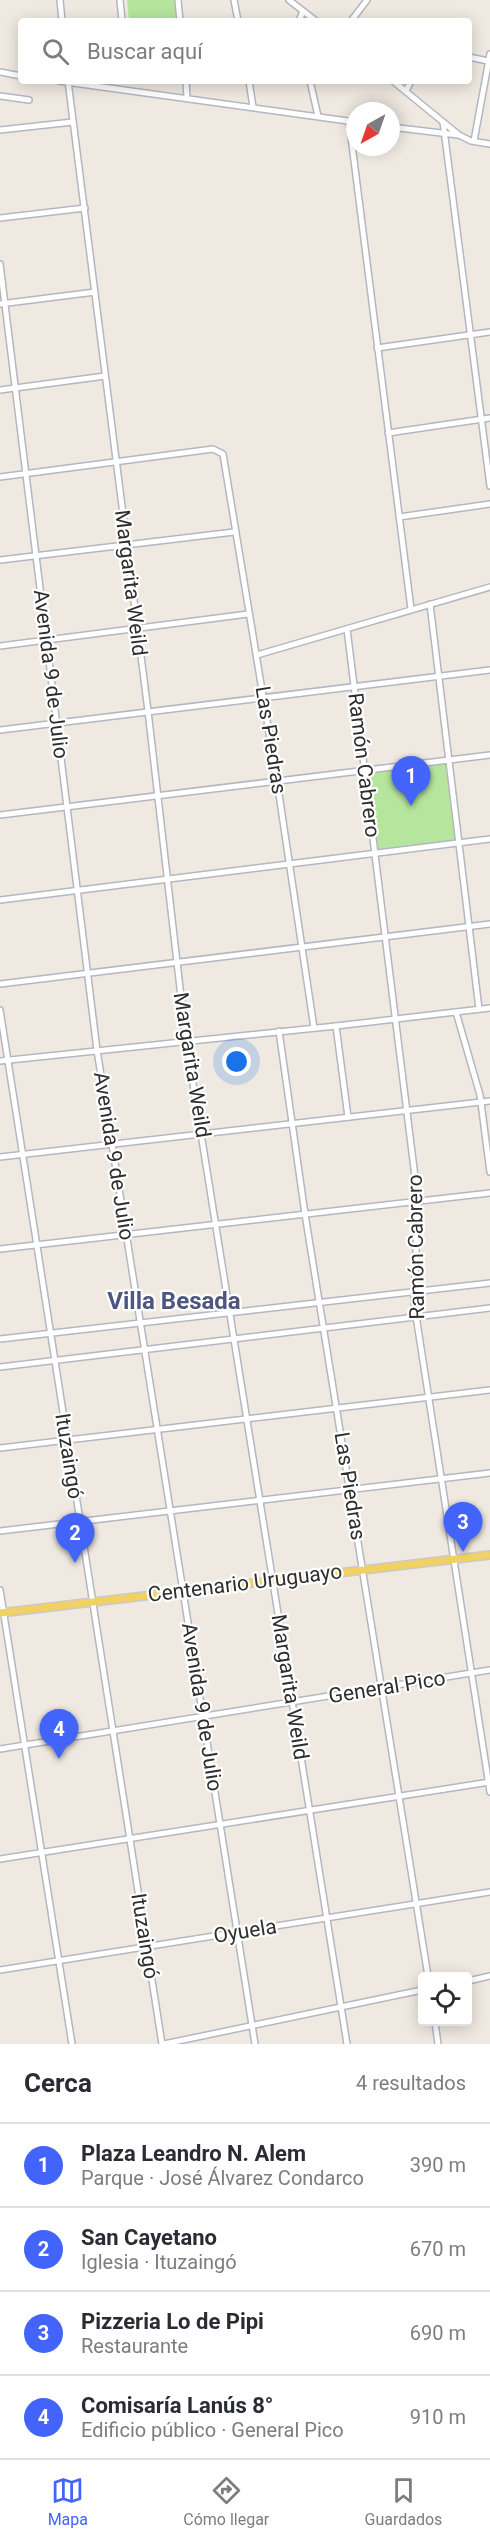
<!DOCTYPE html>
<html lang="es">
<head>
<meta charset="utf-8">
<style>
  body { margin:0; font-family:Roboto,sans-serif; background:#f7f7f7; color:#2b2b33 }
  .controls { position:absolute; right:18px; bottom:18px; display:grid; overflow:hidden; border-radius:6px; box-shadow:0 3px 15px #0003 }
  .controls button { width:54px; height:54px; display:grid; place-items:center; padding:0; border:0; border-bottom:2px solid #e1e1e2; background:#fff; color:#2b2b33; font:30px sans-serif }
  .compass { position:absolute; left:346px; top:102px; width:54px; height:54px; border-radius:50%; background:#fff; box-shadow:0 3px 15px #0003; rotate:220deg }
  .you { position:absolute; left:237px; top:1062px; width:21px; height:21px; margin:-15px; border:4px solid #fff; border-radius:50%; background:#1a73e8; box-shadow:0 0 0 9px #1a73e833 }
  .badge { display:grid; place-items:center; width:39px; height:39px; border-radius:50%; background:#4264fb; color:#fff; font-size:20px; font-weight:700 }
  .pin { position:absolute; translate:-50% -50px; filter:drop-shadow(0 2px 3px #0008) }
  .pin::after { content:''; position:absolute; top:32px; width:21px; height:18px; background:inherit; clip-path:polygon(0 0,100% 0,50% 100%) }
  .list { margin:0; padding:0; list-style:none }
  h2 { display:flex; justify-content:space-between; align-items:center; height:78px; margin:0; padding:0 24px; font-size:26px }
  h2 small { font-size:20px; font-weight:400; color:#7c7c81 }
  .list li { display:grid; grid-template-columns:39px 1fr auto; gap:18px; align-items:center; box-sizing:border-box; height:84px; padding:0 24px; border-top:2px solid #e1e1e2 }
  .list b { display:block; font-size:22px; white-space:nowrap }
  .list p { margin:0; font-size:20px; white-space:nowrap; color:#7c7c81 }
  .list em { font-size:20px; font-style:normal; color:#7c7c81 }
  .icon { flex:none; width:33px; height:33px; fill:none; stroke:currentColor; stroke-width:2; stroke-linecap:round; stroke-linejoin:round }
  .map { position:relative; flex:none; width:490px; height:2044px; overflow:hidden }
  .search { position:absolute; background:#fff; box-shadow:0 3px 15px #0003; left:18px; right:18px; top:18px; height:66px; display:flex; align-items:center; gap:15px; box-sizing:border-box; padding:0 21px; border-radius:6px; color:#7c7c81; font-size:22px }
  .sheet { height:414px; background:#fff }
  nav { display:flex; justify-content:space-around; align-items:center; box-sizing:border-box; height:84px; border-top:2px solid #e1e1e2; background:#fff; font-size:16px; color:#7c7c81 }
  nav a { display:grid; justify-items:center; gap:3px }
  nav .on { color:#4264fb }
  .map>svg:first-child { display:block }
  .green { fill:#b6e59e }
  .plaza { fill:#dfdcd8 }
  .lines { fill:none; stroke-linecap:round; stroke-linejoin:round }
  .minor-casing { stroke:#b4b7c1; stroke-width:8 }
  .major-casing { stroke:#c9c9c9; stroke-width:10 }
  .minor { stroke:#fff; stroke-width:5 }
  .major { stroke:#f2d163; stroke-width:7 }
  .labels { text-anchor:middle; stroke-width:4.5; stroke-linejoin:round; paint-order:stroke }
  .street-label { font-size:21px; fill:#2e2e2e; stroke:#fff }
  .quarter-label { font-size:24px; font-weight:bold; fill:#4d5680; stroke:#fff }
</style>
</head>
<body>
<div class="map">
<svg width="490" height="2044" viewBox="0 0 490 2044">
  <rect width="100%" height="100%" fill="#efe9e1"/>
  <g class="green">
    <polygon points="127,0 175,0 176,21 129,21"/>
    <polygon points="448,760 458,843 375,854 365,770"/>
  </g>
  <polygon class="plaza" points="417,767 421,782 415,795 408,796 399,784 399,769"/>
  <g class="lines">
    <defs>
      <g id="minor">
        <polyline points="60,0 62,21"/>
        <polyline points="120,0 122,21"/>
        <polyline points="178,0 180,21"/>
        <polyline points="234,0 238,21"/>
        <polyline points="289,0 316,21"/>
        <polyline points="299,21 303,11"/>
        <polyline points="351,21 367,0"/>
        <polyline points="469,57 488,61"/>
        <polyline points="0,72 21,76"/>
        <polyline points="59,81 355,122"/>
        <polyline points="68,81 148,711 186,1040 347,2044"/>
        <polyline points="186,81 187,98"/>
        <polyline points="249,81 253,107"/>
        <polyline points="310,81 318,116"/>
        <polyline points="393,81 459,135 471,141 490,144"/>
        <polyline points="406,91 411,81"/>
        <polyline points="0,96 29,100"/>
        <polyline points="349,121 411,609"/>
        <polyline points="443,122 490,486"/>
        <polyline points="391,127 458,135"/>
        <polyline points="0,130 73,122"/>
        <polyline points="474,141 490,54"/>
        <polyline points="0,218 85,208"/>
        <polyline points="0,264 97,1050 255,2044"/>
        <polyline points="0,304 95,292"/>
        <polyline points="377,348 490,332"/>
        <polyline points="0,390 105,376"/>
        <polyline points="388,433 490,418"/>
        <polyline points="0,477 213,449 223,454 277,781 314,1028"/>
        <polyline points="399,517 490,504"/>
        <polyline points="0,560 234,532"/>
        <polyline points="430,604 479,1009"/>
        <polyline points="347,629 418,1201 414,1303 490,1792"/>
        <polyline points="0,646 248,614"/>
        <polyline points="257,655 490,587"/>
        <polyline points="0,730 490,670"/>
        <polyline points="0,815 490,755"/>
        <polyline points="0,900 490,839"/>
        <polyline points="0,984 490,924"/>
        <polyline points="0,1010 162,2044"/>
        <polyline points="456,1012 480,1095 490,1172"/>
        <polyline points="336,1026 348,1117"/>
        <polyline points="279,1031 305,1214 428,1976"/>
        <polyline points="0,1061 336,1026 490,1008"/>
        <polyline points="0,1157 490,1101"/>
        <polyline points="0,1249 490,1193"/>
        <polyline points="0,1339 490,1283"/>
        <polyline points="0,1367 490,1308"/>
        <polyline points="0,1448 490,1390"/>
        <polyline points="0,1531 490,1473"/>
        <polyline points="0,1590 72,2044"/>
        <polyline points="0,1749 490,1670"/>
        <polyline points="0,1859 490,1782"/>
        <polyline points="0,1970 490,1892"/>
        <polyline points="468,1981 490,1976"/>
        <polyline points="435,2022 438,2044"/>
        <polyline points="164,2044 422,1990"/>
      </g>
      <polyline id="major" points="0,1613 490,1555"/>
    </defs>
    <use href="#minor" class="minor-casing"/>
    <use href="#major" class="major-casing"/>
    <use href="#minor" class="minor"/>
    <use href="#major" class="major"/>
  </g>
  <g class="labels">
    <g class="street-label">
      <text transform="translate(131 583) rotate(83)" y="7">Margarita Weild</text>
      <text transform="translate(51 674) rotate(83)" y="7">Avenida 9 de Julio</text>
      <text transform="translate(271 740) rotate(81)" y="7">Las Piedras</text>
      <text transform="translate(364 765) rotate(83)" y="7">Ramón Cabrero</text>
      <text transform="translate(192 1065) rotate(81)" y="7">Margarita Weild</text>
      <text transform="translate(114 1156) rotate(81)" y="7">Avenida 9 de Julio</text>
      <text transform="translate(416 1247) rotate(-91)" y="7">Ramón Cabrero</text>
      <text transform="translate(69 1456) rotate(81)" y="7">Ituzaingó</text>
      <text transform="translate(350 1486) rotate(81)" y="7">Las Piedras</text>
      <text transform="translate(245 1583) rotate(-7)" y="7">Centenario Uruguayo</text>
      <text transform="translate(290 1687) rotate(81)" y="7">Margarita Weild</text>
      <text transform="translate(387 1687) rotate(-9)" y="7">General Pico</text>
      <text transform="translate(202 1707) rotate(81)" y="7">Avenida 9 de Julio</text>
      <text transform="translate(245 1931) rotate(-9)" y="7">Oyuela</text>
      <text transform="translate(145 1936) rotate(81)" y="7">Ituzaingó</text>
    </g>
    <g class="quarter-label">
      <text x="174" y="1309">Villa Besada</text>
    </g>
  </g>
</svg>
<div class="controls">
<button><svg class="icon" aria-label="locate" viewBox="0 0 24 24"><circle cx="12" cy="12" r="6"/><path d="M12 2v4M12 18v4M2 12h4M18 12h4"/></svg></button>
</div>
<svg class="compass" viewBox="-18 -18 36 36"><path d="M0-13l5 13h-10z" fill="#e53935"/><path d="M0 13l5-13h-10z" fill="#7c7c81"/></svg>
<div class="you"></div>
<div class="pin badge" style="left:411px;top:806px">1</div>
<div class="pin badge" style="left:75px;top:1563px">2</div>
<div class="pin badge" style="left:463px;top:1552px">3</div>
<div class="pin badge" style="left:59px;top:1759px">4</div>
<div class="search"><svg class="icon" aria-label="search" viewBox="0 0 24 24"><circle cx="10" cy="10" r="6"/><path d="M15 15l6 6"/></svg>Buscar aquí</div>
</div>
<section class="sheet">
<h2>Cerca<small>4 resultados</small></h2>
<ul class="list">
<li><span class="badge">1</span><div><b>Plaza Leandro N. Alem</b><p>Parque · José Álvarez Condarco</p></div><em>390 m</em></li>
<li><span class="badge">2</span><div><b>San Cayetano</b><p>Iglesia · Ituzaingó</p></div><em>670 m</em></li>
<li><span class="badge">3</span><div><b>Pizzeria Lo de Pipi</b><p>Restaurante</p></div><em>690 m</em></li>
<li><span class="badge">4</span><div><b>Comisaría Lanús 8°</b><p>Edificio público · General Pico</p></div><em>910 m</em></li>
</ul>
</section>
<nav>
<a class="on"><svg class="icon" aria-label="map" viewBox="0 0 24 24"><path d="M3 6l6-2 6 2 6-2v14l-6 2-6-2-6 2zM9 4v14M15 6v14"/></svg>Mapa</a>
<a><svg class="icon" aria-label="directions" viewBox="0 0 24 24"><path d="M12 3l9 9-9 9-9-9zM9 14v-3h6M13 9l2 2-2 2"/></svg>Cómo llegar</a>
<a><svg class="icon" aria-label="saved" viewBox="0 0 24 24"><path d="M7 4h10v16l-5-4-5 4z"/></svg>Guardados</a>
</nav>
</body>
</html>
